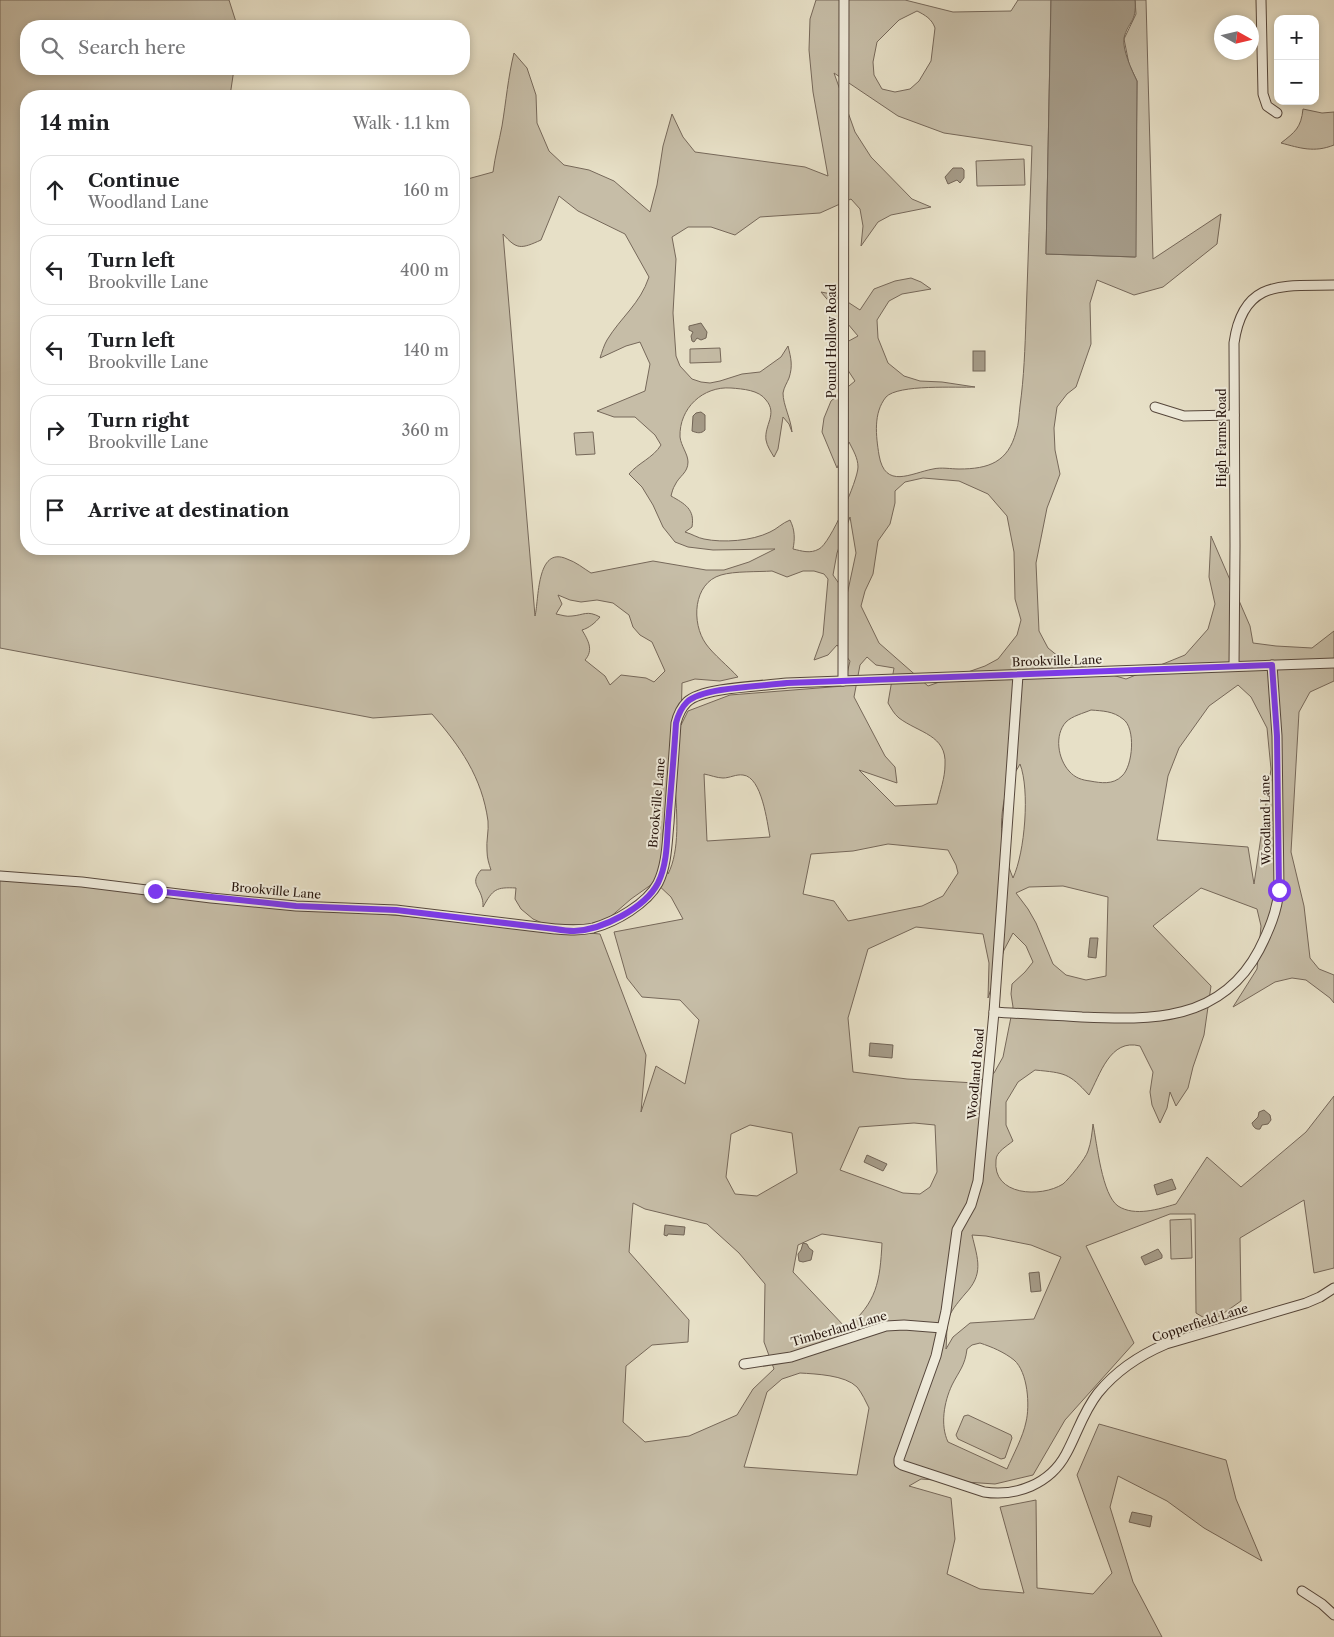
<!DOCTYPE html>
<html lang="en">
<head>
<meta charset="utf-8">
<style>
  body { margin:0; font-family:"Libre Caslon Text",serif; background:#f2f2f2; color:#202124 }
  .controls { position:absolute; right:15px; top:15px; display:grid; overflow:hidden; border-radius:10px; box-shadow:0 2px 8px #0003 }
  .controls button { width:45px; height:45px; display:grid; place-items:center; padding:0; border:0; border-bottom:1px solid #e0e0e0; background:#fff; color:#202124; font:25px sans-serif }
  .compass { position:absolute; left:1214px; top:15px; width:45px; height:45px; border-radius:50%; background:#fff; box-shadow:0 2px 8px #0003; rotate:98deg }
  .stop { position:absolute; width:15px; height:15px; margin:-11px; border:4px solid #7c3aed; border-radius:50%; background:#fff }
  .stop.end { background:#7c3aed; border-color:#fff; box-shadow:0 1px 5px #0008 }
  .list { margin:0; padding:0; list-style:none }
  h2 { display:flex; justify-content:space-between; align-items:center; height:65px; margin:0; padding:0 20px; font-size:21px }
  h2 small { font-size:16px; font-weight:400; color:#757577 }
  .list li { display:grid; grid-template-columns:32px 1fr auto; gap:15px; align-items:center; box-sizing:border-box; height:70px; margin:0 10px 10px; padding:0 10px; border:1px solid #e0e0e0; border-radius:20px }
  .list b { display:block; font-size:19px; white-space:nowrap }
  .list p { margin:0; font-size:16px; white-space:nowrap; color:#757577 }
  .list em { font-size:16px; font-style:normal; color:#757577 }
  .icon { flex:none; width:28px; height:28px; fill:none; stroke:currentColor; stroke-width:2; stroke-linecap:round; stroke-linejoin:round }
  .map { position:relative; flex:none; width:1334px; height:1637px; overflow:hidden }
  .search { position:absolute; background:#fff; box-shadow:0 2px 8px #0003; left:20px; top:20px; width:450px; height:55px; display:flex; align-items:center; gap:12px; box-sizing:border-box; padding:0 18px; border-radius:20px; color:#757577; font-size:19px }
  .panel { position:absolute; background:#fff; box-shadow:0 2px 8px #0003; left:20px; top:90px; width:450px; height:465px; border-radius:20px }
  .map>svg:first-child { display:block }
  .green { fill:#c6bda7; stroke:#76685a; fill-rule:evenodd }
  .water { fill:#a59b88; stroke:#726557 }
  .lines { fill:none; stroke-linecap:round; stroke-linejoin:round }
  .street-casing { stroke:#56473c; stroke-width:11 }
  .street { stroke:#efebdb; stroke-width:9 }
  .route { stroke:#7c3aed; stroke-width:6 }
  .labels { text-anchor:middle; stroke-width:4; stroke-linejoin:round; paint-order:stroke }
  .street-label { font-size:12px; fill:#26140d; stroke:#efebdb }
</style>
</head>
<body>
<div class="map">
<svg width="1334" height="1637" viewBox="0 0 1334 1637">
  <rect width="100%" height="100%" fill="#e7e0c7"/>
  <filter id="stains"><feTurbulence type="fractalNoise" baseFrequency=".004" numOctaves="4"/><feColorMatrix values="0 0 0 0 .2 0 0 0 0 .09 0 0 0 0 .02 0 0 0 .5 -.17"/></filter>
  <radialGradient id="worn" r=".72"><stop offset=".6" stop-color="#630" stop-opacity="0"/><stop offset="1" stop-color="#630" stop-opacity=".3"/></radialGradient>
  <g class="green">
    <path d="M 0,0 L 229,0 L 236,22 L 236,26 L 26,26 L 26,69 L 234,69 L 230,96 L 26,96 L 26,549 L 464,549 L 464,180 L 493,172 C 495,156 499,142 502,126 C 506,102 508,77 514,53 L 527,68 L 536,95 L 537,123 L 549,151 L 564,165 L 589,170 L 614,181 L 650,212 L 657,185 L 663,146 L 672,114 L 683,137 L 695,152 L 805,167 L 828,176 L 813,92 L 809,50 L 810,19 L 816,0 L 905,0 L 953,12 L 1011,11 L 1018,0 L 1051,0 L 1046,254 L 1135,257 L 1137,81 L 1129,64 L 1124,39 L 1136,14 L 1135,0 L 1146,0 L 1153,259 L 1221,214 L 1217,244 L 1163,287 L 1134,295 L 1097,280 L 1090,303 L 1091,344 L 1076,387 L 1067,394 L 1057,407 L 1054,428 L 1055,450 L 1060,474 L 1047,508 L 1036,563 L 1039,631 L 1048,648 L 1064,661 L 1126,679 L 1185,655 L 1208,629 L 1215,604 L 1209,577 L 1211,536 L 1250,626 L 1253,643 L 1276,646 L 1312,648 L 1334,631 L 1334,681 L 1310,692 L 1299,712 L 1291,852 L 1304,906 L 1310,958 L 1319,969 L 1334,975 L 1334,1003 L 1330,998 L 1306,980 L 1292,978 L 1275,982 L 1233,1007 L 1257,969 L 1261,926 L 1257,909 L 1201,888 L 1153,926 L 1211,986 L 1204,1035 L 1193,1067 L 1188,1088 L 1176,1106 L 1170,1092 L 1167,1108 L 1160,1123 L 1152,1105 L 1150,1092 L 1153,1072 L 1140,1046 C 1110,1038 1100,1075 1089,1095 C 1069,1073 1065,1073 1035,1070 L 1018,1082 L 1006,1102 L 1006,1125 L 1013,1141 C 1007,1146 996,1152 996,1160 C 992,1196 1041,1198 1063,1184 C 1069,1179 1086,1158 1088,1151 C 1091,1143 1092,1133 1093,1124 C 1097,1144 1102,1195 1118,1206 C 1135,1217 1159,1209 1176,1204 L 1207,1157 L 1241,1187 L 1306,1132 L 1334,1096 L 1334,1268 L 1314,1273 L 1304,1200 L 1240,1238 L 1241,1301 L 1211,1322 L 1196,1313 L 1195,1214 L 1170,1214 L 1086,1246 L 1134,1343 L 1065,1420 L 1033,1475 L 995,1484 L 921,1479 L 909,1486 L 951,1498 L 955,1539 L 947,1574 L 980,1589 L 1024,1593 L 1000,1507 L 1036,1500 L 1037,1588 L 1093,1594 L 1112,1573 L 1077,1475 L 1099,1424 L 1226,1460 L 1236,1499 L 1262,1561 L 1204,1528 L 1167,1501 L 1118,1476 L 1110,1507 L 1133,1582 L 1162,1637 L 0,1637 L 0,879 L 600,934 L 646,1055 L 641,1112 L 656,1066 L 685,1084 L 699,1020 L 680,1000 L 642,997 L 627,978 L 614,932 L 683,919 L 671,897 L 655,882 L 631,899 L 608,919 L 594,924 L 549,926 L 533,919 L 521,909 L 515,899 L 516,888 C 496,887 493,889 483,907 C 483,904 483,901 482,898 C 479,886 470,883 481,870 L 491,870 C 489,864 487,858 487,851 C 486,841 489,831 488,821 C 482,777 460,746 432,714 L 373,718 L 0,648 ZM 917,11 C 925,15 932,19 935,28 L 931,61 L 919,81 L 910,89 L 895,92 L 882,89 L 874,75 L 873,62 L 877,42 L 899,20 ZM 834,73 L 898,116 L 944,133 L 1032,146 C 1030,204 1028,261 1026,319 C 1025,348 1024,377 1020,406 C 1019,414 1019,424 1016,432 C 1008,462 989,469 959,469 C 951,469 941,467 933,469 C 911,473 885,490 879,455 C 876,436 873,413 886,397 C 898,384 957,388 975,387 L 942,382 L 920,381 L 904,376 L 888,363 L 878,338 L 877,320 L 889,301 L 902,294 L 931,289 L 921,282 L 911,278 L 895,281 L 874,289 L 860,310 L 837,295 L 821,292 L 858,336 L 834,349 L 855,381 L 831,401 L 824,418 L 822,432 L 837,468 L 849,442 C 853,450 858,458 858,467 C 858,480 830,544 819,549 C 810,554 802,551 793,549 C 795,539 795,530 790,520 C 782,523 777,529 770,532 C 752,541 723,543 704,539 C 698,538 692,534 685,532 L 692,527 C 695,509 685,504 671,496 C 672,492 673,488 675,485 C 679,476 688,473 688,462 C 688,454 681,446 680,437 C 679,408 703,386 731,388 C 743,389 759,390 766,400 C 778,414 764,425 766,440 C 767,446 771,452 774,457 L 778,449 L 783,417 L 789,424 L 792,432 C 791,419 783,405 783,393 C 784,387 787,383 789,378 C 793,366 791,358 788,346 L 781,357 L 760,372 L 742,374 L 720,381 L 710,383 L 701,382 L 692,379 L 680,366 L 676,356 L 673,313 L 676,259 L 672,237 L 688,227 L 711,227 L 735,235 L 760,217 L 820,213 L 851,199 L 860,209 L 863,226 L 861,246 L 878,222 L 891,215 L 931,207 L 912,199 L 871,157 L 855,132 ZM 559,196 L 578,211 L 625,234 L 649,277 C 640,304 621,317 607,340 C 604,345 602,352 600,358 L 626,346 L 640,342 L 650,364 L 645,391 L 597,411 L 614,417 L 635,417 L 655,435 L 661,445 C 653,458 638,463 629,474 L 642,487 L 653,505 L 663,527 L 675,542 L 688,547 L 713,550 L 775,549 L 749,562 L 724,570 L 706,570 L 653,561 L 591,573 C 583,568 576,562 567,559 C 536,545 539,601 535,616 L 503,234 C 517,250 521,249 541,240 ZM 923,478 L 959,481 L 988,494 L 1007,516 L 1014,552 L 1015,599 L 1021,620 L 1017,635 L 998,659 L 985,666 L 928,686 L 879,643 L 861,606 L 865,591 L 873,574 L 878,541 L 890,524 L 895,503 L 895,491 L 905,482 ZM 850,517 L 856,553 L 847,595 L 833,575 L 837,553 ZM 772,571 L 787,577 L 803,571 L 814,571 L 824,574 L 828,579 L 823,635 L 814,660 L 828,655 L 837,645 L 850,661 L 844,686 L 730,695 L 688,711 L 681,725 L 682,683 L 695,679 L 720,681 L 738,677 C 729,667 713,654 706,644 C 691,623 693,583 721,575 C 734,571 758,572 772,571 ZM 558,595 L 570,600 L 581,602 L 597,600 L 613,603 L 629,615 L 633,627 L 640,635 L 652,642 L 665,671 L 654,682 L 646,678 L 621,675 L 610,685 L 605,676 L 585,660 C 594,650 588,640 582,630 C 589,628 595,623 600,617 C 587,610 584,615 572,616 C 566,617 562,615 556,614 L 562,604 ZM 867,657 L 876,665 L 894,668 L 888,703 C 891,708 894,714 899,718 C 919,733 947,735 945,765 C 945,778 940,791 937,804 L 895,806 L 859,770 L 897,783 L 895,767 L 885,756 L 854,697 L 860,665 ZM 1238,685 L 1251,697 L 1267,728 L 1271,769 L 1254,884 L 1248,847 L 1157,840 L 1168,776 L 1179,748 L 1209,706 ZM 1091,710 C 1103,711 1113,711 1123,719 C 1136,728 1133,766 1122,776 C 1113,785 1101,783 1090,781 C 1082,780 1075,778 1069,771 C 1058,759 1054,735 1066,722 C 1072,716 1084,713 1091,710 ZM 1020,764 C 1030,790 1025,852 1013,878 C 1000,846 998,822 1007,788 C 1009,780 1016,772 1020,764 ZM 704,774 C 710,775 717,778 723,778 C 730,778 736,774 743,775 C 762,777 767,822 770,837 L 707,841 ZM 675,787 C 677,813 680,851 668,874 C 659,839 662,821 675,787 ZM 888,844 L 948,850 L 956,865 L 958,873 L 943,896 L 922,906 L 848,921 L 834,901 L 803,894 L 811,854 L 853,851 ZM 1063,886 L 1108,897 L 1106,976 L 1086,980 L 1066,975 L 1053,964 L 1036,923 L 1028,909 L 1016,893 L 1029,887 ZM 916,927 L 983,934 L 989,963 L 988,998 L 1004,950 L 1013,933 L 1026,946 L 1033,962 L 1025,972 L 1012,984 L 1011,994 L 1013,1007 L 1003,1057 L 994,1073 L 975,1083 L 907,1079 L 853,1072 L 848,1018 L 868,949 ZM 914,1123 L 935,1125 L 937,1172 L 930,1187 L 920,1194 L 903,1193 L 840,1170 L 859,1127 ZM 750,1125 L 792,1133 L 797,1173 L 757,1196 L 735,1194 L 726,1177 L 731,1134 ZM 633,1203 L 645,1209 L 707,1224 L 739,1253 L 765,1284 L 764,1342 L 774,1369 L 753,1389 L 737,1415 L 689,1436 L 645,1442 L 623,1422 L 626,1366 L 652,1345 L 688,1342 L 689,1320 L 629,1252 ZM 822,1234 L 882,1243 C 880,1281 877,1303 846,1328 L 793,1272 L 798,1245 ZM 972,1235 L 986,1236 L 1031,1245 L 1061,1257 L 1034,1319 L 970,1323 L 953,1337 L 946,1349 C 947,1339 946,1326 949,1317 C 952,1309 960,1300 965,1294 C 984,1274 978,1260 972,1235 ZM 980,1343 C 992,1347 1004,1352 1014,1360 C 1028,1372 1030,1406 1026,1422 C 1023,1437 1013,1455 1007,1469 L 948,1442 C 940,1425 944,1402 952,1385 C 959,1371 965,1366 967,1349 L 972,1345 ZM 800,1373 C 816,1374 845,1375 857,1387 C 862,1393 866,1402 869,1408 L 857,1475 L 744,1467 L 767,1392 L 782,1379 Z"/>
    <path d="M 1303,109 L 1322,113 L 1334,112 L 1334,145 C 1314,153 1300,148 1281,143 C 1295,132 1301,128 1303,109 Z"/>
    <polygon points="1024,159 1025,185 977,186 976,161"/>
    <polygon points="720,348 721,362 690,363 690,349"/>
    <polygon points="593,432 595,454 576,455 574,433"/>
    <polygon points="1191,1219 1192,1258 1171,1259 1170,1220"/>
    <polygon points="968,1415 1011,1435 1012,1438 1005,1458 1001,1459 958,1439 956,1435 964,1416"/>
  </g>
  <g class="water">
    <path d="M 1051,0 L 1135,0 C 1137,23 1128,21 1124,38 C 1122,49 1132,71 1137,81 L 1136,257 L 1046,254 Z"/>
    <polygon points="953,168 962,168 964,170 964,178 960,183 957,180 948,184 945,177"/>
    <polygon points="701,323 707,332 706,338 701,340 697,338 694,342 692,341 691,336 693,332 689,330 689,326"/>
    <rect x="973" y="351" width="12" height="20"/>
    <path d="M 701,412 L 705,415 L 705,430 C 701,434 697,433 692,431 L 693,416 L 696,413 Z"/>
    <polygon points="1090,938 1098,938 1096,958 1088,957"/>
    <polygon points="870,1043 893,1045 892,1058 869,1056"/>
    <path d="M 1264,1110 L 1270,1115 L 1271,1120 L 1268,1124 L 1262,1125 L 1260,1129 C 1256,1130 1253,1127 1252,1123 L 1258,1117 L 1259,1112 Z"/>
    <polygon points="867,1155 887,1164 883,1171 864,1162"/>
    <polygon points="1172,1179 1176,1189 1157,1195 1154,1185"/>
    <polygon points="665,1225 685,1227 684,1235 668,1234 667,1236 664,1235"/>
    <polygon points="803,1243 807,1244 809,1248 813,1251 811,1260 803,1262 799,1261 798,1254 801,1250"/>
    <polygon points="1158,1249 1162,1255 1162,1258 1145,1265 1141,1257"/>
    <polygon points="1039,1272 1041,1291 1031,1292 1029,1273"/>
    <polygon points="1132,1512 1152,1516 1150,1527 1129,1522"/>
  </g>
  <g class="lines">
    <defs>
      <g id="street">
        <polyline points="1261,0 1263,94 1267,106 1277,113"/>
        <polyline points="1155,407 1184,416 1234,415"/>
        <path d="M 1234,666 L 1235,546 L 1234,343 C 1243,279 1282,286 1334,285"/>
        <path d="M 1018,675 L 994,1012 L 978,1181 L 971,1205 L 957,1230 L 946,1311 L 936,1356 L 899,1459 L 899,1463 L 902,1465 L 984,1492 C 1016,1497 1050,1484 1066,1454 C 1077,1434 1083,1412 1098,1393 C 1116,1371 1140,1355 1166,1344 L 1306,1303 L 1320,1297 L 1334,1288"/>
        <polyline points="843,681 844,0"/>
        <path d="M 0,876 L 82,882 L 211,898 L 296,906 L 396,910 L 555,929 C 568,930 580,931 593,928 C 615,922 647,904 658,883 C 667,865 667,842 669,823 C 671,789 674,756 676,723 C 678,715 681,708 687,702 C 702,687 765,686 787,683 L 1334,663"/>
        <path d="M 994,1012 C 1023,1014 1053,1015 1082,1017 C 1152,1020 1221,1022 1259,950 C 1269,930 1277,912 1279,890 L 1277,736 L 1272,665"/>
        <polyline points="744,1364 791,1357 886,1326 904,1325 942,1328"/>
        <polyline points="1302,1591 1322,1604 1334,1615"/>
      </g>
    </defs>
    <use href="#street" class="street-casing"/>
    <use href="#street" class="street"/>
  </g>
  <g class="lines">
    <path class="route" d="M 155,891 L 296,906 L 396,910 L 555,929 C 561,930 568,931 574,931 C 602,930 645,908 658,883 C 667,865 667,842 668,823 C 671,789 674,756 676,723 C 678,715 681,708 687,702 C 702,687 765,686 787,683 L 1272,665 L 1277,736 L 1279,890"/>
  </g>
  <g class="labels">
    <g class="street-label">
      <text transform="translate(832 341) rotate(-90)" y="4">Pound Hollow Road</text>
      <text transform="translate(1222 438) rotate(-90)" y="4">High Farms Road</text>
      <text transform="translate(1057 661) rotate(-2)" y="4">Brookville Lane</text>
      <text transform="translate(657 803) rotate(-85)" y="4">Brookville Lane</text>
      <text transform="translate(1266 820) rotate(-91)" y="4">Woodland Lane</text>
      <text transform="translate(276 891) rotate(5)" y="4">Brookville Lane</text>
      <text transform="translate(976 1074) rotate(-85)" y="4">Woodland Road</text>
      <text transform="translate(1200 1323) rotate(-18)" y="4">Copperfield Lane</text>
      <text transform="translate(839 1329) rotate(-16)" y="4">Timberland Lane</text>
    </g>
  </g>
  <rect width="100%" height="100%" filter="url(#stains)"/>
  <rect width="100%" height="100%" fill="url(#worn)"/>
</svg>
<div class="controls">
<button>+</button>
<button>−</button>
</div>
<svg class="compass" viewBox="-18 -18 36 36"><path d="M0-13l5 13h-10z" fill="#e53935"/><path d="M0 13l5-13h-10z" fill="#757577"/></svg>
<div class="stop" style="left:1279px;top:890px"></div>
<div class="stop end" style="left:155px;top:891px"></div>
<div class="search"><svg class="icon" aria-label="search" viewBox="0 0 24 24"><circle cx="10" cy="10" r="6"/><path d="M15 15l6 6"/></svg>Search here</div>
<section class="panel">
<h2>14 min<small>Walk · 1.1 km</small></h2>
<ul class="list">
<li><svg class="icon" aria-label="ahead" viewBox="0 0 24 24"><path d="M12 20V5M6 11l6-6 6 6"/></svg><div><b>Continue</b><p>Woodland Lane</p></div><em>160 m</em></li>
<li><svg class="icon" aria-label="left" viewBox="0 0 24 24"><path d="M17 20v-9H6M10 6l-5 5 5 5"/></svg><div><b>Turn left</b><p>Brookville Lane</p></div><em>400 m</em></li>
<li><svg class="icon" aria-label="left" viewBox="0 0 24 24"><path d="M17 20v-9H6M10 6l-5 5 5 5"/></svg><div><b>Turn left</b><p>Brookville Lane</p></div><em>140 m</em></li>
<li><svg class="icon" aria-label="right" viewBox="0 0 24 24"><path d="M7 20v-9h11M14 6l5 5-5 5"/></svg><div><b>Turn right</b><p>Brookville Lane</p></div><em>360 m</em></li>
<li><svg class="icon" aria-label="arrive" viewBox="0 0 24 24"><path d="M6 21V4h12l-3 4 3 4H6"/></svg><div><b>Arrive at destination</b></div></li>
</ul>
</section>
</div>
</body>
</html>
